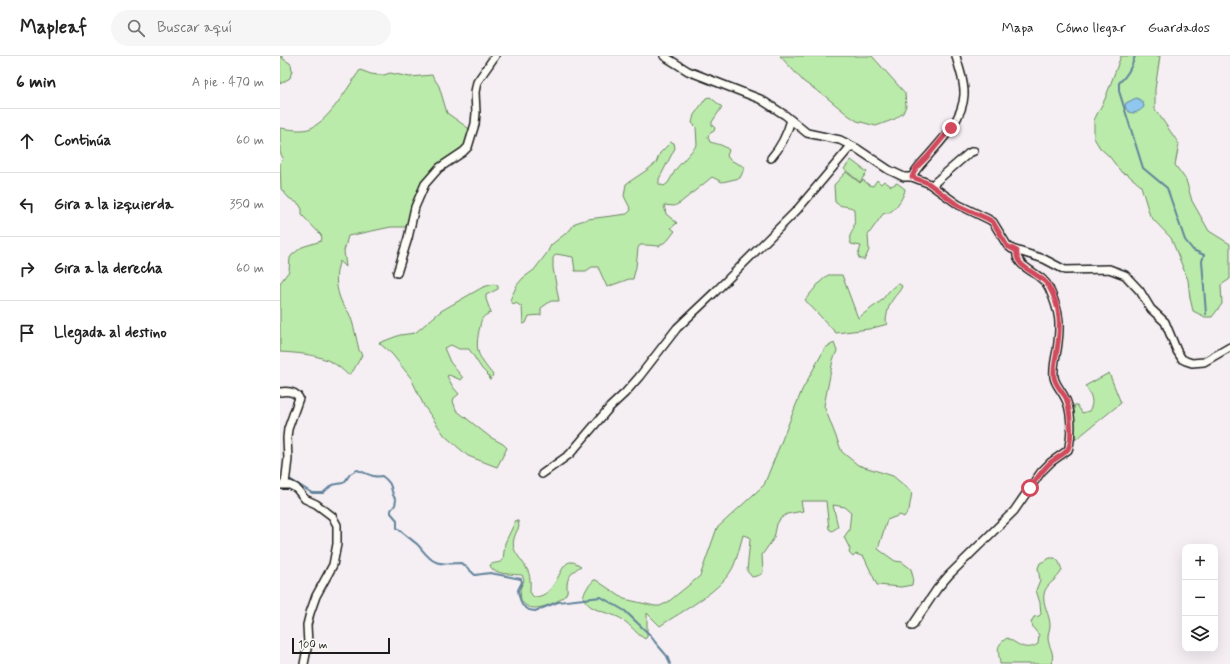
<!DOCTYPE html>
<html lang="es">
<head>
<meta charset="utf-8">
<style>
  body { margin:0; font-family:Mynerve,sans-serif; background:#f6f6f6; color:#222 }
  .controls { position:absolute; right:12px; bottom:12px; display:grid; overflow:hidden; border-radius:8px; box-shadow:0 4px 16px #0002 }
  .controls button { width:36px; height:36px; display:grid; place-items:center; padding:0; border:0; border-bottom:1px solid #e0e0e0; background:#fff; color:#222; font:20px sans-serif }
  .scale { position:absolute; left:12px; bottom:10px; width:98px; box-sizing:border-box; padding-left:4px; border:2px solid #1c1c1c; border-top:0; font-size:11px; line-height:14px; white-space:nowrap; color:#1c1c1c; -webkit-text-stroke:3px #fdfcf7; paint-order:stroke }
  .stop { position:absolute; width:12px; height:12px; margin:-9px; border:3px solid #d1495b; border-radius:50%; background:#fff }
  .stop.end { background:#d1495b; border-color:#fff; box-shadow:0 1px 4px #0008 }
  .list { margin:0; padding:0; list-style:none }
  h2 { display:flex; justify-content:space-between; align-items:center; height:52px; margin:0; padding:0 16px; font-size:17px }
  h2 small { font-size:13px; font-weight:400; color:#767676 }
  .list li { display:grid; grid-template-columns:26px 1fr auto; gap:12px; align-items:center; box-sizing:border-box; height:64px; padding:0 16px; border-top:1px solid #e0e0e0 }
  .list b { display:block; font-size:15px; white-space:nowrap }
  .list em { font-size:13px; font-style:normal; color:#767676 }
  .icon { flex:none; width:22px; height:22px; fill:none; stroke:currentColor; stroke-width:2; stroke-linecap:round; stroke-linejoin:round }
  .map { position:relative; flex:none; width:950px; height:608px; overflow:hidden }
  header { display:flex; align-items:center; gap:24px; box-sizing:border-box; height:56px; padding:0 20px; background:#fff; border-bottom:1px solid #e0e0e0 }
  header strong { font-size:19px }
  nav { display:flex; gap:22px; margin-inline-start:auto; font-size:14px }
  .search { width:280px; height:36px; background:#f6f6f6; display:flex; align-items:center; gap:10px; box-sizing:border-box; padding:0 14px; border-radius:22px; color:#767676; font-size:15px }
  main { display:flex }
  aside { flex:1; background:#fff }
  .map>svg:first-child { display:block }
  .green { fill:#bbebaa; stroke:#6c8463 }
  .water { fill:#90c7ef; stroke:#62839b }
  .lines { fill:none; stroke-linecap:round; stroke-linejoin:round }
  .stream { stroke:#62839b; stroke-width:2 }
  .minor-casing { stroke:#1c1c1c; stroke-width:10 }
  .minor { stroke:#fdfcf7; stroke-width:7 }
  .route { stroke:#d1495b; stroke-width:5 }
</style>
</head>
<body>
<header>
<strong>Mapleaf</strong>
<div class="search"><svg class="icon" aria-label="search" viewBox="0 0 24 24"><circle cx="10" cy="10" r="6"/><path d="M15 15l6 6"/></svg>Buscar aquí</div>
<nav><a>Mapa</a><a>Cómo llegar</a><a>Guardados</a></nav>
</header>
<main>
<aside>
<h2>6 min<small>A pie · 470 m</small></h2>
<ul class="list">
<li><svg class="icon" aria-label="ahead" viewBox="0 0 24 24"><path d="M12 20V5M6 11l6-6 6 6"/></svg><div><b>Continúa</b></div><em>60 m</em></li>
<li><svg class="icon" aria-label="left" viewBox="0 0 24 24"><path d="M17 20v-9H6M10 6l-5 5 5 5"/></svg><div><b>Gira a la izquierda</b></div><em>350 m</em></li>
<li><svg class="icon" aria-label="right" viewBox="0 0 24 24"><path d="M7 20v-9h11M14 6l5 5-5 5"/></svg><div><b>Gira a la derecha</b></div><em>60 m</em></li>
<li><svg class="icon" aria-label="arrive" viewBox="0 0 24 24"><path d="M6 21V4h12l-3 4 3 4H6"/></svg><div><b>Llegada al destino</b></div></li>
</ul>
</aside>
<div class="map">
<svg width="950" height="608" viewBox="0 0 950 608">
  <rect width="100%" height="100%" fill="#f5eff4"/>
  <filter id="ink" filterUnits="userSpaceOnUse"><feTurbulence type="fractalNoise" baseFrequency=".025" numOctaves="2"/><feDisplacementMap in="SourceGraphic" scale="8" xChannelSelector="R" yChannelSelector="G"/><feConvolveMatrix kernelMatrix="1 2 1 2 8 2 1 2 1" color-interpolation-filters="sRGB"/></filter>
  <g filter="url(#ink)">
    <g class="green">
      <polygon points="0,0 2,0 2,2 11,8 12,14 10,22 0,28"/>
      <polygon points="500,0 592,0 625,37 626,50 623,57 615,63 596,70 577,65 568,59 545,40 524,26"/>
      <polygon points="841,0 880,0 875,33 875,53 899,88 895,109 906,124 912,145 929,175 950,188 950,223 941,229 942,248 932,261 925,261 913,255 910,242 908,224 891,182 870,160 861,130 847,118 842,117 829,100 820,92 814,82 814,64 825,43"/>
      <path d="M 80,14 L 91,18 L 98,19 L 104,19 L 110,17 L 130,21 L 152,19 L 159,30 L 167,57 L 188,72 L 194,74 L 189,93 L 160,114 L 146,131 L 132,171 L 111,171 L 68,180 L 64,195 L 66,211 L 60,205 C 54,218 56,234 62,247 C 64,250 67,254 69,257 C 74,268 76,282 79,294 L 82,299 L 73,315 L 68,319 C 62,313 55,307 47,304 C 33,298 16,297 0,296 L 0,227 L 9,215 L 10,202 L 12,199 L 22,191 L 41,185 L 42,182 L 41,179 L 22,159 L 22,153 L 19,148 L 9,142 L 1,133 L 0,108 L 3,102 L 0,96 L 0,72 C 9,73 22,76 31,72 C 50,63 68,31 80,14 Z"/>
      <path d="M 430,41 L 442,51 L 432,66 L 432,69 L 435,72 L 434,75 L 429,78 L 428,81 L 430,86 C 437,88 444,89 449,94 L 447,100 L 450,104 L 465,111 L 460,122 L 442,126 L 432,121 L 400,147 L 394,150 L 384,149 L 386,158 L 397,167 L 391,172 L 395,175 L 388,184 L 379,190 L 366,189 L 360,189 L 358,192 L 356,211 L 353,223 L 349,223 L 327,231 L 318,211 L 312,211 L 306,215 L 295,215 L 293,201 L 276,198 L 273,202 L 273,212 L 279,245 L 271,245 L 261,252 L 261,259 L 249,260 L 246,267 L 243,268 L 242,251 L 236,247 L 234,249 L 230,244 L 237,229 L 243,222 L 254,214 L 267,197 L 271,189 L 290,174 L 295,167 L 308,163 L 347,158 L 351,154 L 344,140 L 346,128 L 367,114 L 376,107 L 380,97 L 391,86 L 394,87 L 395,92 L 379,123 L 379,128 L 384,130 L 388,127 L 396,113 L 417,89 L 416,71 L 412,67 L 414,59 L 426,42 Z"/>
      <polygon points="571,104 587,116 580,126 564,113"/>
      <path d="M 566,116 L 580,127 L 583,124 L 589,129 L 593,130 L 597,124 L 601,128 L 604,125 L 611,130 L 617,127 L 625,133 C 625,139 616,153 610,156 C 608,157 606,157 603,158 L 588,179 L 589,194 L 586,201 L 584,204 L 579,202 L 578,199 L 581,190 L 571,188 C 567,178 573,178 574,170 C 575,164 574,158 574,153 C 568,149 561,152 555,146 L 554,129 Z"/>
      <path d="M 548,219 L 562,219 L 578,262 L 601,245 L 610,234 L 618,227 L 622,230 C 620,236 616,238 613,243 C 608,250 607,257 606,265 L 608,268 L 589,273 L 556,277 L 525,244 L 540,226 Z"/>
      <path d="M 214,228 L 218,230 L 218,233 L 206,239 L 206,243 L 211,257 C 203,259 201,263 200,270 C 194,296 198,300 213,319 L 210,324 L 209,320 L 202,313 L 189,293 L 179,293 L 171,289 L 164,292 L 170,306 L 183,322 L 181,324 L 169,319 L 167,320 L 173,331 L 179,338 L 174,342 L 173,345 L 176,354 L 210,381 L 223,388 L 227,392 L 217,411 L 188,400 L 165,380 L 144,350 L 131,322 L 112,298 L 99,287 L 120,279 L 135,277 L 161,255 L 203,231 Z"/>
      <path d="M 554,287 L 557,295 L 553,304 L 544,350 L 562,396 L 578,409 L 613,420 L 632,436 L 629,454 L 624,461 L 620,459 L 607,464 L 598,493 L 615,505 L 622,506 L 631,513 L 633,521 L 632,529 L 621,531 L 597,529 L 584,501 L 576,498 L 573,501 L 569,497 L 570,493 L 564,481 L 569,474 L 571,456 L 565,451 L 553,449 L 558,471 L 552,475 L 549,473 L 546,445 L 521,445 L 523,455 L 507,458 L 500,463 L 497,468 L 494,482 L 482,499 L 483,516 C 480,520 477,520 472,521 L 467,515 L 470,484 L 470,481 L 463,479 C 460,489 458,500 454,509 C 444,534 402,555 380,570 L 367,557 L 367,581 L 365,583 C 356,578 351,569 343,564 C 331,555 308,557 303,540 L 307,532 L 314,524 L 316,524 L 344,543 L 375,550 L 380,550 L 388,546 L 420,520 L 437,472 L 484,429 L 522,334 L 545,292 Z"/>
      <path d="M 829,317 L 841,347 L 795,384 L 794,349 L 797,349 L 802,357 L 809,355 C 815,346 811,338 805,330 Z"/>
      <path d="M 236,464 L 238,465 L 239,471 C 226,494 238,496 248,515 C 251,522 250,530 250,537 L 254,541 C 278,541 279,504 292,506 C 295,506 299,509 301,510 C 294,514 287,521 287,529 C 287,533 288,535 286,538 C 281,546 257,555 249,551 C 246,550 243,547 241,545 L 240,533 L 244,524 L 242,519 C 233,518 212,519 210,509 C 214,506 219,508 223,504 L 225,487 Z"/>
      <path d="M 770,502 L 775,502 L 779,506 L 782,514 C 777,525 766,527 764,538 C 762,548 770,559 770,569 C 770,573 768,577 768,581 C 768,592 776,596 771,608 L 720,608 C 719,594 714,591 727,582 C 739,588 745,596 758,588 L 759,579 L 754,573 L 751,566 L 754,561 L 759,560 L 761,558 L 760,547 L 756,534 L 760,524 L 758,512 L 760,507 Z"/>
    </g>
    <path class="water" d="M 856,42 C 861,44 863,45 864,51 C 858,57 849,61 845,50 L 846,47 Z"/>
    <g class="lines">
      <g class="stream">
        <path d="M 855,0 C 852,11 848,19 839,27 L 839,35 L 863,112 L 887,132 L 905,184 L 913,194 L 924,199 L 922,205 L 926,258"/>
        <path d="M 8,422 L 32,437 L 43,437 L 52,429 L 63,427 L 66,424 L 70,418 L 77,414 C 87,417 92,422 102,420 C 116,430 108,434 116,444 L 115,449 L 111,454 L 111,457 L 117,464 L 117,472 C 124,478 131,483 137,488 C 143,494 148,503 156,506 C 163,509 174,507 182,507 L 195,519 L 210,517 L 241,523 L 242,526 L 238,534 L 239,540 L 242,549 L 249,554 L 255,555 L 278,546 L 321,541 L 345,555 L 370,579 L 375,586 L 387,600 L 390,608"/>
      </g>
      <defs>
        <g id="minor">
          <polyline points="384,0 408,15 480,43 505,59 527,77 560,84 576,92 609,114 624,121 632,121 648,127 679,149 708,163 713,166 727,189 732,193 764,203 785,214 829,213 845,219 860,235 871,253 885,266 897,295 902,303 906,305 912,307 924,306 950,291"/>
          <path d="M 491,102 C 500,92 507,78 511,64"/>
          <path d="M 632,121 C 636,112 642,107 649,99 C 663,83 683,62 684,39 C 685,26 679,13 676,0"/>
          <polyline points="652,129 689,97 694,95"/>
          <polyline points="117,217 128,182 135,151 145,128 159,112 183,96 188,91 195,68 196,57 195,36 197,26 215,0"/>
          <path d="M 0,336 C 7,335 15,335 19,342 L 8,373 L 7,382 L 8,403 L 5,428"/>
          <polyline points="262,418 290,398 330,351 345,337 359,321 397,272 435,236 517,154 571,90"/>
          <polyline points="0,429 10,429 16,432 25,443 36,448 52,460 57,469 57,488 53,509 36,540 30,557 27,569 28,588 24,608"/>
          <path d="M 632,570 L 657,533 L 669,519 L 734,455 L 761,416 L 771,406 L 788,394 L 789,391 C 792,376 792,353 784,340 C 781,334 775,328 774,321 C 773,312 775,303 777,294 C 781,267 780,257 769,232 C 762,216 734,212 737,195"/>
        </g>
      </defs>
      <use href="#minor" class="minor-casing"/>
      <use href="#minor" class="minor"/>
    </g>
  </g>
  <g class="lines" filter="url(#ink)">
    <path class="route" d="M 671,72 L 647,101 L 636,112 L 632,121 L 648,127 L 679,150 L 708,163 L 713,166 L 727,190 L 737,195 C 734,212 760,217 768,229 C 781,251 781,269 777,294 C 776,302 773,312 774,321 C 775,329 782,335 786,342 C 790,352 793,384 788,393 C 785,398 776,402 771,406 C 763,413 757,422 750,432"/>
  </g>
</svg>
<div class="controls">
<button>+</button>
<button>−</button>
<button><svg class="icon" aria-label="layers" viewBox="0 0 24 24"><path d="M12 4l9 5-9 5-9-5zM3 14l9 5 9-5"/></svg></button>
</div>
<div class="scale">100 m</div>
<div class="stop" style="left:750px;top:432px"></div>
<div class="stop end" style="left:671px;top:72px"></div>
</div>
</main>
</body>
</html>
